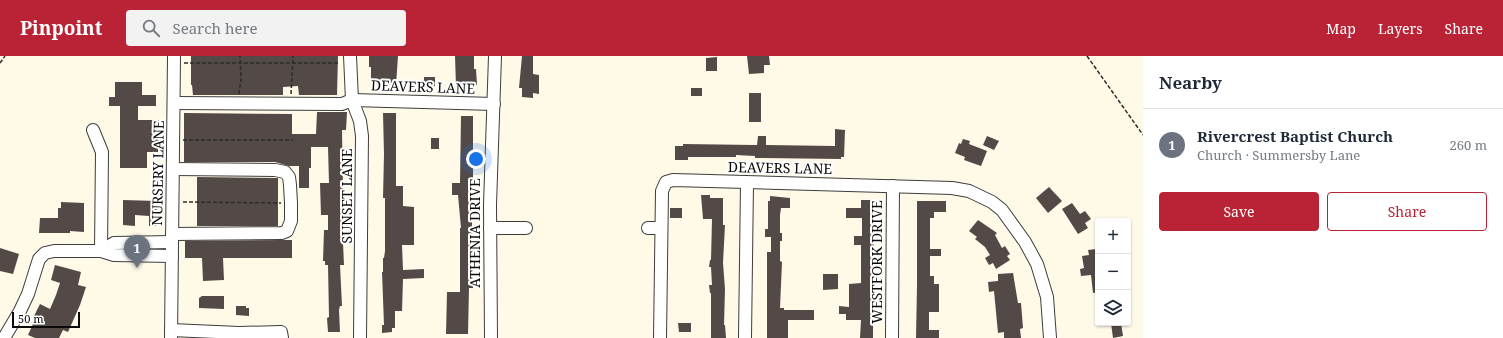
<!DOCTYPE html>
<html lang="en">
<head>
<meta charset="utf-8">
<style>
  body { margin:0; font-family:"Noto Serif",serif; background:#f2f2f3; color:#1f2937 }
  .controls { position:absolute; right:12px; bottom:12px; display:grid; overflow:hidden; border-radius:4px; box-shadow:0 1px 3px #0004 }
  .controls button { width:36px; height:36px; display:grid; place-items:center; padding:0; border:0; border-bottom:1px solid #e0e1e3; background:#fff; color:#1f2937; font:20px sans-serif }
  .scale { position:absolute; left:12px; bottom:10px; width:68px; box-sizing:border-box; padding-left:4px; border:2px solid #0a0a0a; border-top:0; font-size:11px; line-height:14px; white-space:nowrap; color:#0a0a0a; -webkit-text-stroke:3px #fff; paint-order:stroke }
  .you { position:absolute; left:476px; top:103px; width:14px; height:14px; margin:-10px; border:3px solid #fff; border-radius:50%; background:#1a73e8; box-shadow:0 0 0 6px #1a73e833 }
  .badge { display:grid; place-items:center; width:26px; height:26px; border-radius:50%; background:#ba2335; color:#fff; font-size:13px; font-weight:700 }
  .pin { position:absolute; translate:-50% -33px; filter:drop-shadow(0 1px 2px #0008) }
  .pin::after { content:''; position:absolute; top:21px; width:14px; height:12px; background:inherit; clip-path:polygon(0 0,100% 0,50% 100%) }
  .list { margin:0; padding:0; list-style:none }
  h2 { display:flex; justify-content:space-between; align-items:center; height:52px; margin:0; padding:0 16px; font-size:17px }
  h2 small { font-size:13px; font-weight:400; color:#747a83 }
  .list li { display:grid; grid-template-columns:26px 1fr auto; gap:12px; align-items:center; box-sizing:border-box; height:72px; padding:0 16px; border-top:1px solid #e0e1e3 }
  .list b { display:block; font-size:15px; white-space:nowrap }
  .list p { margin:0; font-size:13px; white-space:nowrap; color:#747a83 }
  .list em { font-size:13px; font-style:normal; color:#747a83 }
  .actions { display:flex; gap:8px; padding:12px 16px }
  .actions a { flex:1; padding:9px 0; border:1px solid #ba2335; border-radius:4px; text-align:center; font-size:14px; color:#ba2335 }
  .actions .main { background:#ba2335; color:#fff }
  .icon { flex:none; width:22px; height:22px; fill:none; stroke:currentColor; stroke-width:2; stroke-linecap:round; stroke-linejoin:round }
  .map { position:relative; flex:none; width:1143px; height:282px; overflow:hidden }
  header { display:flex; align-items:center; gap:24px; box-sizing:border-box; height:56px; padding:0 20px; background:#ba2335; color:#fff }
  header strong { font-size:19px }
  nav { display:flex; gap:22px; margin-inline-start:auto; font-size:14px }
  .search { width:280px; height:36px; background:#f2f2f3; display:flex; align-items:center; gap:10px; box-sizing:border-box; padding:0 14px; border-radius:4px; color:#747a83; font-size:15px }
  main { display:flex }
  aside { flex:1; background:#fff }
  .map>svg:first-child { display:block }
  .building { fill:#534a47 }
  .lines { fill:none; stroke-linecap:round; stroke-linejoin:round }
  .minor-casing { stroke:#3d3d3d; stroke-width:14 }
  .path { stroke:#2c2c2c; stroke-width:1.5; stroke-dasharray:4 2; stroke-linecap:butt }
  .minor { stroke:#fff; stroke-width:12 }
  .labels { text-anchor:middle; stroke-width:4; stroke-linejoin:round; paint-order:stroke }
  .street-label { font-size:14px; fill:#0a0a0a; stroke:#fff }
</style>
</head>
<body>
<header>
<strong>Pinpoint</strong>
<div class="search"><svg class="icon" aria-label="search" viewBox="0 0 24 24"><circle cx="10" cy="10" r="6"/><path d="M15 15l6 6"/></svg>Search here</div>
<nav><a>Map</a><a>Layers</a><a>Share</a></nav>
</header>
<main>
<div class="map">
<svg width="1143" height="282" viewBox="0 0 1143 282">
  <rect width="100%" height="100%" fill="#fff9e8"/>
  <g class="building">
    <polygon points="191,0 338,0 337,39 299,39 298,30 283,31 283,39 193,39 192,29 191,29"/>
    <polygon points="369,0 398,0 396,29 371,27 371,11 369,11"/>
    <polygon points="455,0 474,0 474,13 476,13 477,29 456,30"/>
    <polygon points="522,0 533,0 533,18 539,19 539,38 533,37 533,42 522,41 522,32 519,32"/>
    <polygon points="747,0 769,0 770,9 764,9 764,17 749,18"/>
    <polygon points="717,1 717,15 706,15 706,2"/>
    <polygon points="424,21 435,21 435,30 424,31"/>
    <polygon points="115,26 142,26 142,39 156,39 156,50 138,50 138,64 159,64 158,96 147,96 147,112 120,112 120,50 109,50 109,41 115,41"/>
    <rect x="691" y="32" width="11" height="8"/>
    <rect x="749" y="37" width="12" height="29"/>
    <polygon points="317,56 347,56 346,74 342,74 343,137 341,138 340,148 341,156 344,156 344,164 342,164 344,209 340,209 342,250 340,250 339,254 340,276 328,276 327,262 329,261 328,209 325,209 325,205 323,205 324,174 328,174 328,159 321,159 320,127 329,127 328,91 311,91 311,112 309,112 309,132 299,132 299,110 289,110 275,106 184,106 184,57 292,58 292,78 316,78"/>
    <polygon points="383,57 396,57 396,130 403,130 403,150 414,151 414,189 402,189 403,214 424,213 424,222 403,223 402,255 395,255 395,272 392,272 392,276 382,277 382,269 384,269 382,216 383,216 383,202 384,202 385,195 385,142 383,142 384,98"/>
    <polygon points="461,60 473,60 473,138 471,138 473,164 472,164 472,199 474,199 473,232 469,232 468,278 446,278 447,236 460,236 460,172 461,172 458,139 452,139 452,127 460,127"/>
    <polygon points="835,73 845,74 844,101 841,101 841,103 755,102 755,100 736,99 736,101 688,101 688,104 675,104 675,90 683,90 683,88 755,89 757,89 758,80 766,80 766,89 835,90"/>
    <polygon points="987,80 999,85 994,94 983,89"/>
    <rect x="431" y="82" width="8" height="11"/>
    <polygon points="963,83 970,85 969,88 987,95 981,110 964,104 965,101 955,97 959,87 961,88"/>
    <polygon points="197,121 278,122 278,170 197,170"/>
    <polygon points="1049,131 1062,145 1048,157 1036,142"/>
    <polygon points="701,139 710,139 710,142 723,142 723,169 725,169 723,207 725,233 724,269 725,269 726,282 711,282 711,237 710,237 709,229 712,229 711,211 709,211 710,204 711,204 712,163 703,163"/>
    <polygon points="770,140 790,142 790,152 781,152 780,159 780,177 782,177 782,185 780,185 780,205 782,206 780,252 784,252 784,254 814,254 814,264 788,264 788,282 767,282 767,196 771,196 771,181 765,181 765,173 768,173 768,145 770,145"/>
    <polygon points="123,144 157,145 157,170 149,170 149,160 135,159 135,170 123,169"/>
    <polygon points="861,144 874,144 873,282 860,282 861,264 846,264 846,258 839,258 839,250 849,251 849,228 861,227 861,189 854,189 854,180 862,180 862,162 846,162 846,152 861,152"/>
    <polygon points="917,145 946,145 946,156 934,156 934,162 930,162 930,193 941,193 941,200 930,200 930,220 934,220 934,228 939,228 939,256 929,256 929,274 939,274 939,282 916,282 917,230"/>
    <polygon points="61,146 84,147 84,176 70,175 70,177 39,177 40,162 58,162 58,152 61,152"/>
    <polygon points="1072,147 1080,158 1085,155 1091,163 1085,167 1088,172 1078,178 1062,153"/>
    <rect x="670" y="152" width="12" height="10"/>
    <polygon points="978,164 997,177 995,179 1002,192 1005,190 1010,198 1007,200 1010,204 996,213 993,207 989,209 985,202 990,199 985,191 975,183 977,181 969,175"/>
    <polygon points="282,184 292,184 292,202 223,202 224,224 203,225 202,202 185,202 185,185"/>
    <polygon points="0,192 19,198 13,218 0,215"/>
    <polygon points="1096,193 1097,195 1098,195 1098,236 1093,237 1091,219 1081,220 1080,213 1084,212 1082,200 1089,199 1088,194"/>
    <polygon points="55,209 81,216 78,229 86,231 80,249 68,276 63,274 59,282 35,282 28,279 36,261 34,260 40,248 50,253 56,239 60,227 51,224"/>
    <polygon points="1013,217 1018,247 1021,247 1023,272 1020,273 1021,282 1004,282 1004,276 998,277 994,235 989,236 988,226 998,225 998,218"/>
    <polygon points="823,218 838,218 838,233 823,234"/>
    <polygon points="202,240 224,240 224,253 199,252 199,242"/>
    <polygon points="236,250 246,250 246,252 249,252 249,260 236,259"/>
    <polygon points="678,267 691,267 691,276 679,276"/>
    <polygon points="1111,267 1121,267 1123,280 1113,282"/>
  </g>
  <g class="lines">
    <defs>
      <g id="minor">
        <polyline points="350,0 352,44 360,65 362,80 360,282"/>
        <polyline points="174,47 342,48 352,44 494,48"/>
        <polyline points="93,74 102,96 101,195"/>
        <polyline points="490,172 526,172"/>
        <polyline points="648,172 661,172"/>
        <polyline points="172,178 282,177 287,175 291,165 291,147 290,129 289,121 285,116 275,114 173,113"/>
        <polyline points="101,195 114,187 172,186"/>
        <polyline points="171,274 239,277 281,276 282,282"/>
        <polyline points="4,282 20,255 28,238 39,203 45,197 54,195 101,195 114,199 172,200"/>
        <polyline points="171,282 174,0"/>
        <polyline points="491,282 490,149 495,0"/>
        <polyline points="660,282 662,135 666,126 673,124 952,132 969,135 992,146 1002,154 1025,186 1037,208 1047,241 1050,282"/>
        <polyline points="745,282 747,127"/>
        <polyline points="892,282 893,130"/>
      </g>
    </defs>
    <use href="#minor" class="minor-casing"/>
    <g class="path">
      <polyline points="1087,0 1143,79"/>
      <polyline points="0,7 5,0"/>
      <polyline points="184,7 340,7"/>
      <polyline points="239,38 241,23 240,0"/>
      <polyline points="291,38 293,0"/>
      <polyline points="183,84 293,84"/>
      <polyline points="183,146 281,147"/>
    </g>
    <use href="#minor" class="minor"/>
  </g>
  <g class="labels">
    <g class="street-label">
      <text transform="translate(423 31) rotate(2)" y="5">DEAVERS LANE</text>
      <text transform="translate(780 112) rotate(1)" y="5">DEAVERS LANE</text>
      <text transform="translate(158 117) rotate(-89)" y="5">NURSERY LANE</text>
      <text transform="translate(347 140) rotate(-90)" y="5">SUNSET LANE</text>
      <text transform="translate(475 177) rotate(-90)" y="5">ATHENIA DRIVE</text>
      <text transform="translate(877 206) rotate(-90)" y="5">WESTFORK DRIVE</text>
    </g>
  </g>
</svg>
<div class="controls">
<button>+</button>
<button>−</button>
<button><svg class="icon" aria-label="layers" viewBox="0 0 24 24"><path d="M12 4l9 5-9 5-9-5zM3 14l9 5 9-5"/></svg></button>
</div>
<div class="scale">50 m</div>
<div class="you"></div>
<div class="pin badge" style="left:137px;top:212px;background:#6b7280">1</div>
</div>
<aside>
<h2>Nearby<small></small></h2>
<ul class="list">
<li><span class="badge" style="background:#6b7280">1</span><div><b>Rivercrest Baptist Church</b><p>Church · Summersby Lane</p></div><em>260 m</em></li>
</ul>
<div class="actions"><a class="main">Save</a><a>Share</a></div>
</aside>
</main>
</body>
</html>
